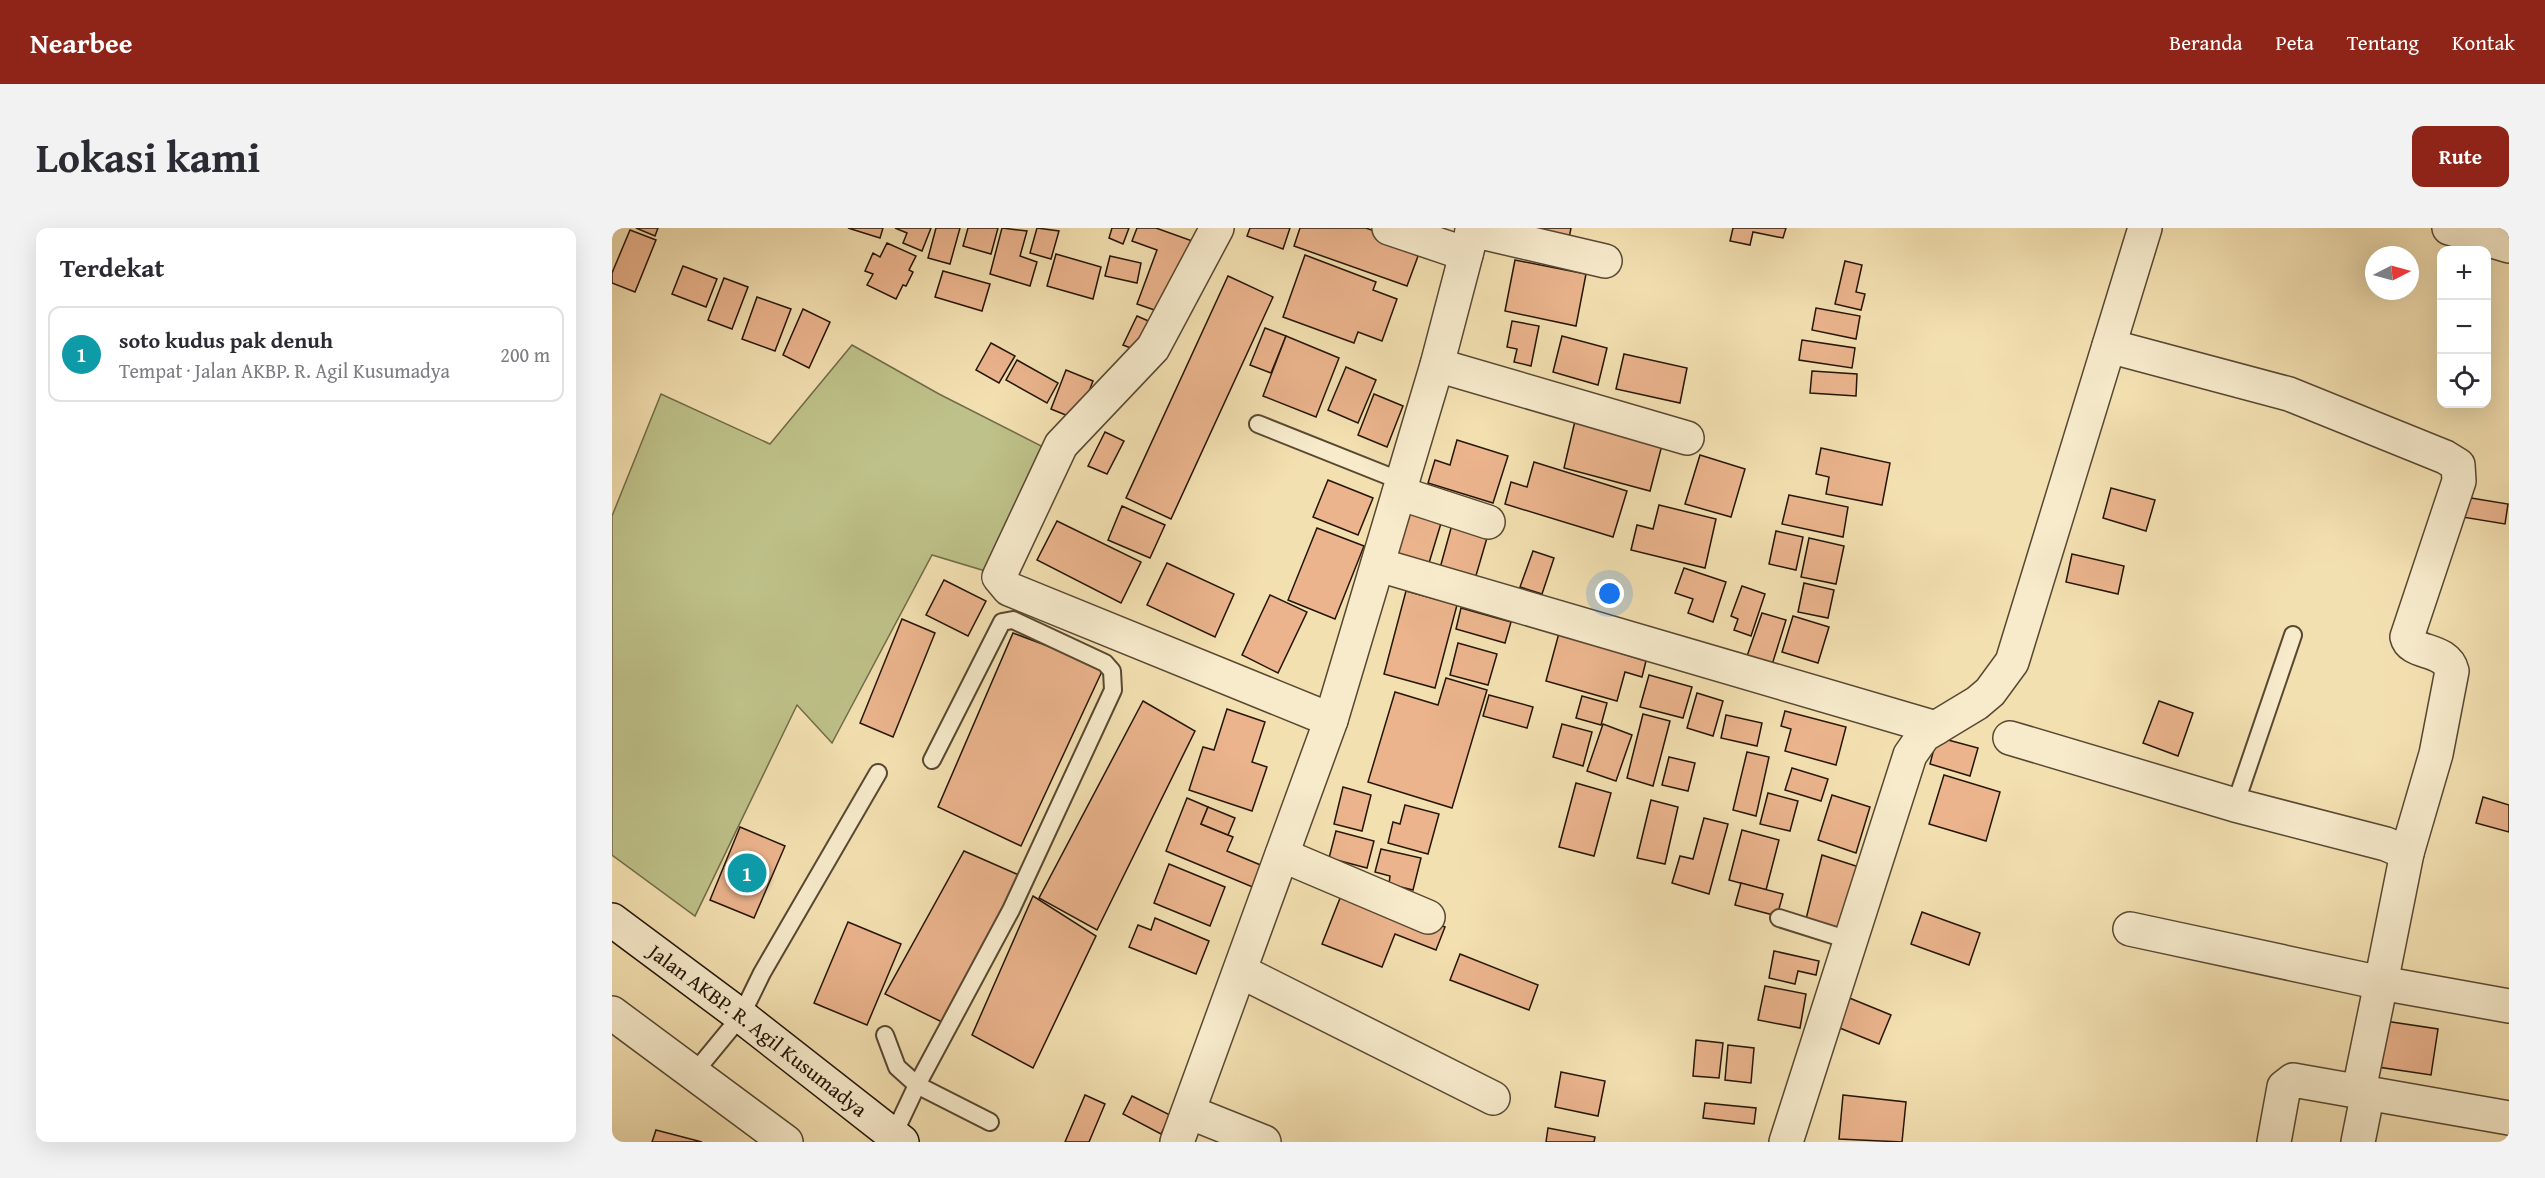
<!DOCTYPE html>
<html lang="id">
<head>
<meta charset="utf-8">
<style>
  body { margin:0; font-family:"Gentium Book Plus",serif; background:#f2f2f3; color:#2b2b33 }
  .controls { position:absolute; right:18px; top:18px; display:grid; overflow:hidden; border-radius:12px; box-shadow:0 6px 24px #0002 }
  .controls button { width:54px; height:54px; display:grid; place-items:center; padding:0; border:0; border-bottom:2px solid #e1e1e2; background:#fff; color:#2b2b33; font:30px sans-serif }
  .compass { position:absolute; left:1753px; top:18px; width:54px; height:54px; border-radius:50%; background:#fff; box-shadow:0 6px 24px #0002; rotate:84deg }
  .you { position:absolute; left:998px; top:366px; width:21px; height:21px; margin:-15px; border:4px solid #fff; border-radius:50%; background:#1a73e8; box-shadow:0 0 0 9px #1a73e833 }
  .badge { display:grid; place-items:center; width:39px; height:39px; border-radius:50%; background:#8f2418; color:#fff; font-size:20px; font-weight:700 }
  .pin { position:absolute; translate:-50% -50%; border:3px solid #fff; box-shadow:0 2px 6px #0006 }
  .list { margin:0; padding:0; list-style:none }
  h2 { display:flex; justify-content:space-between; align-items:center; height:78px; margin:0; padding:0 24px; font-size:26px }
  h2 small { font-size:20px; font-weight:400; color:#7c7c81 }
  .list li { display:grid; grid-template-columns:39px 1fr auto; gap:18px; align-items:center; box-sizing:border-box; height:96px; margin:0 12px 12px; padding:0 12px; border:2px solid #e1e1e2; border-radius:12px }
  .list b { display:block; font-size:22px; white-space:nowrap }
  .list p { margin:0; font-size:20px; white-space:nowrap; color:#7c7c81 }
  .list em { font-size:20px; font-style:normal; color:#7c7c81 }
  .icon { flex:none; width:33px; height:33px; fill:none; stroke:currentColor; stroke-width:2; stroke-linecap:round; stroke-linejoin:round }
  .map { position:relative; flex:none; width:1897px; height:914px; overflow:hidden; border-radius:12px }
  header { display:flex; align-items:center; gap:36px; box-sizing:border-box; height:84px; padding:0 30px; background:#8f2418; color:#fff }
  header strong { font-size:28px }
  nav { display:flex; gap:33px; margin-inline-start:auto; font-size:21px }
  .intro { display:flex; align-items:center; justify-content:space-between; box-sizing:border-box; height:144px; padding:0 36px }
  h1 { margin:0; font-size:42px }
  .button { padding:15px 27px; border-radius:12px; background:#8f2418; color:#fff; font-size:21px; font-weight:700 }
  main { display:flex; gap:36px; padding:0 36px }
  aside { flex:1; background:#fff; border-radius:12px; box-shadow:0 6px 24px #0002 }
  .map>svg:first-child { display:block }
  .green { fill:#bec189; stroke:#726c48; stroke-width:1.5 }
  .building { fill:#ebb48d; stroke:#251608; stroke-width:1.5 }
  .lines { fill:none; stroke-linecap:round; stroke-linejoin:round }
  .lane-casing { stroke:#584832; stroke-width:20 }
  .street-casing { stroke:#584832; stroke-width:36 }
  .secondary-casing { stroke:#251608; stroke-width:36 }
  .lane { stroke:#f7ebcc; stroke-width:16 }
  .street { stroke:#f7ebcc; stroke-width:33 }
  .secondary { stroke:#f7ebcc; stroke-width:33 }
  .labels { text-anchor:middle; stroke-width:6; stroke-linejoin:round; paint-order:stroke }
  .street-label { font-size:21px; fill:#251608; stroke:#f7ebcc }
</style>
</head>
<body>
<header>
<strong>Nearbee</strong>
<nav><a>Beranda</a><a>Peta</a><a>Tentang</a><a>Kontak</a></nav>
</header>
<div class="intro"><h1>Lokasi kami</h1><a class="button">Rute</a></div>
<main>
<aside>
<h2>Terdekat<small></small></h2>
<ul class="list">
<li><span class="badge" style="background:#0f9aa8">1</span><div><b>soto kudus pak denuh</b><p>Tempat · Jalan AKBP. R. Agil Kusumadya</p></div><em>200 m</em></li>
</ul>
</aside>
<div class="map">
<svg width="1897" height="914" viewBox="0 0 1897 914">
  <rect width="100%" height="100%" fill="#f3e0b1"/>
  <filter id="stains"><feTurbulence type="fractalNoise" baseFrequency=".00333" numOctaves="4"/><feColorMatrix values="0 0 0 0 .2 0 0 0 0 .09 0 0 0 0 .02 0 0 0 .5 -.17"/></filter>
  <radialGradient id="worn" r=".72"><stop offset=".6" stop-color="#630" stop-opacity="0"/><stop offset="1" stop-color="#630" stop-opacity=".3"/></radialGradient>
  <polygon class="green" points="240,117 327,166 441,224 380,345 320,327 220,515 185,477 83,688 0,627 0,288 49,166 158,216"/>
  <g class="building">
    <polygon points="24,0 46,0 43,8"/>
    <polygon points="236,0 271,0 268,10"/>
    <polygon points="283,0 319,0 310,23 291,15 295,5"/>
    <polygon points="324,0 348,0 338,36 316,30"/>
    <polygon points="356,0 386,0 379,26 351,18"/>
    <polygon points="390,0 415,3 408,28 425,34 418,58 378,46"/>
    <polygon points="425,0 447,3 439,31 418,25"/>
    <polygon points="500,0 517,0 511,16 497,10"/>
    <polygon points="525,0 544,0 583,14 557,87 525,76 545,22 520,13"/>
    <polygon points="638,0 678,0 671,21 635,8"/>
    <polygon points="688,0 754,0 809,20 795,58 682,18"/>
    <polygon points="904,0 959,0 955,20"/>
    <polygon points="1121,0 1174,0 1171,10 1141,4 1138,17 1118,13"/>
    <polygon points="18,2 44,12 23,64 0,55 0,45"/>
    <polygon points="275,15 304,28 297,42 301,44 294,58 291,57 284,71 255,57 261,46 253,43 261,25 268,29"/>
    <polygon points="444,26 489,39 481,71 435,58"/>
    <polygon points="693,27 764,54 761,62 785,71 770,113 746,104 742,115 671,89"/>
    <polygon points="498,28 529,35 525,55 493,48"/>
    <polygon points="903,32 974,46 964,98 893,83"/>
    <polygon points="1233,33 1250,37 1244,64 1253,66 1249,82 1223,76"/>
    <polygon points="71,38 105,51 94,79 60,66"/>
    <polygon points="331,43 378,56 370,83 323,69"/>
    <polygon points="616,48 661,69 559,291 514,270"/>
    <polygon points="112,50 136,59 120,101 96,92"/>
    <polygon points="145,69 179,81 163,123 130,111"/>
    <polygon points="1204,80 1248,88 1244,111 1200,102"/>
    <polygon points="191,81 218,94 197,140 171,127"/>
    <polygon points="525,88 541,95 529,124 511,117"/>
    <polygon points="900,93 927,98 919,138 902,134 905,121 895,119"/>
    <polygon points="653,100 674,108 659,145 638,137"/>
    <polygon points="674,108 727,130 704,189 651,168"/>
    <polygon points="950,108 995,120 986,157 941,144"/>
    <polygon points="1190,112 1243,120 1240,140 1187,132"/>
    <polygon points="379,115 403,128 387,155 364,142"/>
    <polygon points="1012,126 1075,140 1068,175 1004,161"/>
    <polygon points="405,132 446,155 435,175 394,152"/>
    <polygon points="734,139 764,152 746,195 716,182"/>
    <polygon points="454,142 481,153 466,192 439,181"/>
    <polygon points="1200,143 1245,146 1244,168 1198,165"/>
    <polygon points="762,166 791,178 775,219 746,207"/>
    <polygon points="963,193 1050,217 1038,263 952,240"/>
    <polygon points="493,204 512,213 495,246 476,238"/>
    <polygon points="845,212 896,228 881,275 816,255 823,232 838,237"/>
    <polygon points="1209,220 1278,235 1270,277 1214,266 1217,249 1204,246"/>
    <polygon points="1088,227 1133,241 1119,289 1073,276"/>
    <polygon points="922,234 1015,263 1001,309 893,276 899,254 915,259"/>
    <polygon points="716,252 761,270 746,307 701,289"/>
    <polygon points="1499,260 1543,272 1534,303 1491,290"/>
    <polygon points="1177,267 1236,279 1231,309 1170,296"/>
    <polygon points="1853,269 1896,276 1893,296 1850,289"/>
    <polygon points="1047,277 1104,291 1093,340 1019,322 1025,297 1041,301"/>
    <polygon points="510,278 553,297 538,330 496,312"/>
    <polygon points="797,282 830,292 817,335 784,325"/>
    <polygon points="445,293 529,334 509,375 425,332"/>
    <polygon points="841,293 877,303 863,351 828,340"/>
    <polygon points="705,300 752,318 723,391 676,372"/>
    <polygon points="1164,303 1191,309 1184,342 1157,336"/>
    <polygon points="1197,310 1232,318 1224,356 1189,349"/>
    <polygon points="921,323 942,330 930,366 908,359"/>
    <polygon points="1460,326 1512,338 1506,366 1454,354"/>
    <polygon points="555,335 622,366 603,409 535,377"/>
    <polygon points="1072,340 1114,354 1101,394 1076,385 1081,371 1063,365"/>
    <polygon points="332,352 374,373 356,408 314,387"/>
    <polygon points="1192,355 1222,362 1216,390 1186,384"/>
    <polygon points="1130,358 1153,366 1139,408 1122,402 1126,391 1119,388"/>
    <polygon points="794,363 845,377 823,460 772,446"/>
    <polygon points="658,367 695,384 666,445 630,427"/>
    <polygon points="849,380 899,394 893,415 844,401"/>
    <polygon points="1150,385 1174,392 1159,440 1134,431"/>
    <polygon points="1181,388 1217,399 1206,435 1170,424"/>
    <polygon points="290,391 323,405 281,509 248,495"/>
    <polygon points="401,405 492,439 409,618 326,579"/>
    <polygon points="947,405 1011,417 1008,425 1034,433 1030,449 1013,444 1005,473 934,453"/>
    <polygon points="846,415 885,426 876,457 838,447"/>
    <polygon points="1037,447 1080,459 1071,490 1028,479"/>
    <polygon points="834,450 875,462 840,580 756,554 783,464 826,477"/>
    <polygon points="1085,465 1111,473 1101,508 1075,500"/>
    <polygon points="877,467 921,479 915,500 871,488"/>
    <polygon points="970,468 995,475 989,497 964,490"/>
    <polygon points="531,473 583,503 485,702 427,670"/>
    <polygon points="1547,473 1581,485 1566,528 1531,515"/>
    <polygon points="615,481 653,494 640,534 655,539 640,583 577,562 591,519 602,522"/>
    <polygon points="1173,483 1234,499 1224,537 1173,523 1179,501 1169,498"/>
    <polygon points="1031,486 1058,493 1041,558 1015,550"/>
    <polygon points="1114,487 1150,495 1145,518 1109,510"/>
    <polygon points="950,496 980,504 971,538 941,529"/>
    <polygon points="991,496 1020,507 1004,553 975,543"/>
    <polygon points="1325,509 1366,520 1358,548 1318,536"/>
    <polygon points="1135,524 1157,529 1144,588 1121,582"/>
    <polygon points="1057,529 1083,535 1076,563 1050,557"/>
    <polygon points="1180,540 1216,551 1209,573 1173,562"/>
    <polygon points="1332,547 1388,564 1374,613 1317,596"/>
    <polygon points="964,555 999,565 982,628 947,619"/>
    <polygon points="731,559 759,567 750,603 722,596"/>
    <polygon points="1156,565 1186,573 1178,603 1148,596"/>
    <polygon points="1220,567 1258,579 1244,625 1206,612"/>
    <polygon points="1871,569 1897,577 1897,604 1864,595"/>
    <polygon points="575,570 596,579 589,596 621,609 615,623 651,638 643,660 554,623"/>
    <polygon points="1039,572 1066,579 1053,636 1025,630"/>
    <polygon points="793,577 827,586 816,626 776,615 781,594 788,596"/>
    <polygon points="596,579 623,590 616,607 589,596"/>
    <polygon points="1092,590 1116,596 1097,666 1060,655 1068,628 1081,631"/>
    <polygon points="128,599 173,618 142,690 98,672"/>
    <polygon points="1130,602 1167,612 1154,662 1117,652"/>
    <polygon points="724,603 762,613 755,640 717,630"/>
    <polygon points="769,621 809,630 801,662 777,656 778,648 763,644"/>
    <polygon points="352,623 407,647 332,795 273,766"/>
    <polygon points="1210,627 1250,640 1230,707 1193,695"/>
    <polygon points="557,636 613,659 598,698 542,675"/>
    <polygon points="1129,655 1171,666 1165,688 1123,677"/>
    <polygon points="732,660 833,699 824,722 783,706 770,739 710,716"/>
    <polygon points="421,668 484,708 421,840 360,807"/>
    <polygon points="1310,684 1368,705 1357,737 1299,716"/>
    <polygon points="543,690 597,713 584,746 517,719 526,697 539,702"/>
    <polygon points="236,694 289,716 255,797 202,775"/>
    <polygon points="1162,723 1207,733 1204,747 1186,743 1183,756 1157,750"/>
    <polygon points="848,726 926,757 917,782 838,752"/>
    <polygon points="1153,758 1194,766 1188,800 1146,792"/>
    <polygon points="1235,769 1279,787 1267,816 1223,798"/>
    <polygon points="1773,793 1826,801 1819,847 1766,839"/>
    <polygon points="1084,812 1111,815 1107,850 1081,848"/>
    <polygon points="1116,817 1142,820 1139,855 1113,852"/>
    <polygon points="949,844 993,853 986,888 943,879"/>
    <polygon points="473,867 493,876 477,914 453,914"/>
    <polygon points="1231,867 1294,874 1290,914 1227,911"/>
    <polygon points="520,868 558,887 549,906 511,886"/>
    <polygon points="1093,875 1144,880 1142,896 1091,890"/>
    <polygon points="936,900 983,909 982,914 934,914"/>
    <polygon points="44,902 90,914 40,914"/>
  </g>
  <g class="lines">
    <defs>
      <g id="lane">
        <polyline points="646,196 789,253"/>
        <polyline points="1623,577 1681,407"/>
        <polyline points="1167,690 1240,713"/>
        <polyline points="273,807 285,839 305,857 378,894"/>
        <polyline points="82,845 129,788 150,745 266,545"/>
        <polyline points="281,908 305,857 399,682 501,462 500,443 493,435 401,392 390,394 320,532"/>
      </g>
      <g id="street">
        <polyline points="605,0 541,120 449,217 387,349 397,361 719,492"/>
        <polyline points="777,0 854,26"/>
        <polyline points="1837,0 1897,18"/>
        <polyline points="860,2 993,33"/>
        <path d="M 1497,118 L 1677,166 L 1833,229 L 1846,237 L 1847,253 L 1795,409 C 1799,427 1834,419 1840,443 L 1824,526 L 1795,625"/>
        <polyline points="825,137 1075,210"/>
        <polyline points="787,265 876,294"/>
        <polyline points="767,337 1324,500"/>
        <polyline points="1398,510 1623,577 1774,616 1795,625 1769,755 1518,701"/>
        <polyline points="670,627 816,689"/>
        <polyline points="628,743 881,870"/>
        <polyline points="0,785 174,914"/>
        <polyline points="1747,862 1769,755 1897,778"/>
        <polyline points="577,884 652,914"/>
        <polyline points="565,914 719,492 825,137 861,0"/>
        <polyline points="1174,914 1298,527 1312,507 1365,475 1378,464 1400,434 1533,0"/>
        <polyline points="1662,914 1672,859 1681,852 1897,890"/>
        <polyline points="1746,914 1756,864"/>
      </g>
      <g id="secondary">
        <path id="s1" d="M 0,692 L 129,788 L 290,914"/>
      </g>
    </defs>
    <use href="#lane" class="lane-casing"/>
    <use href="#street" class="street-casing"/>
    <use href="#secondary" class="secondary-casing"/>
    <use href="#lane" class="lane"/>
    <use href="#street" class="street"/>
    <use href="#secondary" class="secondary"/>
  </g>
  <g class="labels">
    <g class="street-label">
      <text dy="7" stroke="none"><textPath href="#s1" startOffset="183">Jalan AKBP. R. Agil Kusumadya</textPath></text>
    </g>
  </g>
  <rect width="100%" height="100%" filter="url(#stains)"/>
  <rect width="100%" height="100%" fill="url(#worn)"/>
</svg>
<div class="controls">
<button>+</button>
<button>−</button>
<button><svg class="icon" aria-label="locate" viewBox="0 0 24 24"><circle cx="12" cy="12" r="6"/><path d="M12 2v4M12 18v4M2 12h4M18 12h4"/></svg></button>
</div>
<svg class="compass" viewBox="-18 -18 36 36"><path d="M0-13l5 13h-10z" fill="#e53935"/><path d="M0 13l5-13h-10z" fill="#7c7c81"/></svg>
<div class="you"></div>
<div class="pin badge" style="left:135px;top:645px;background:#0f9aa8">1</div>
</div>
</main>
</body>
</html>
